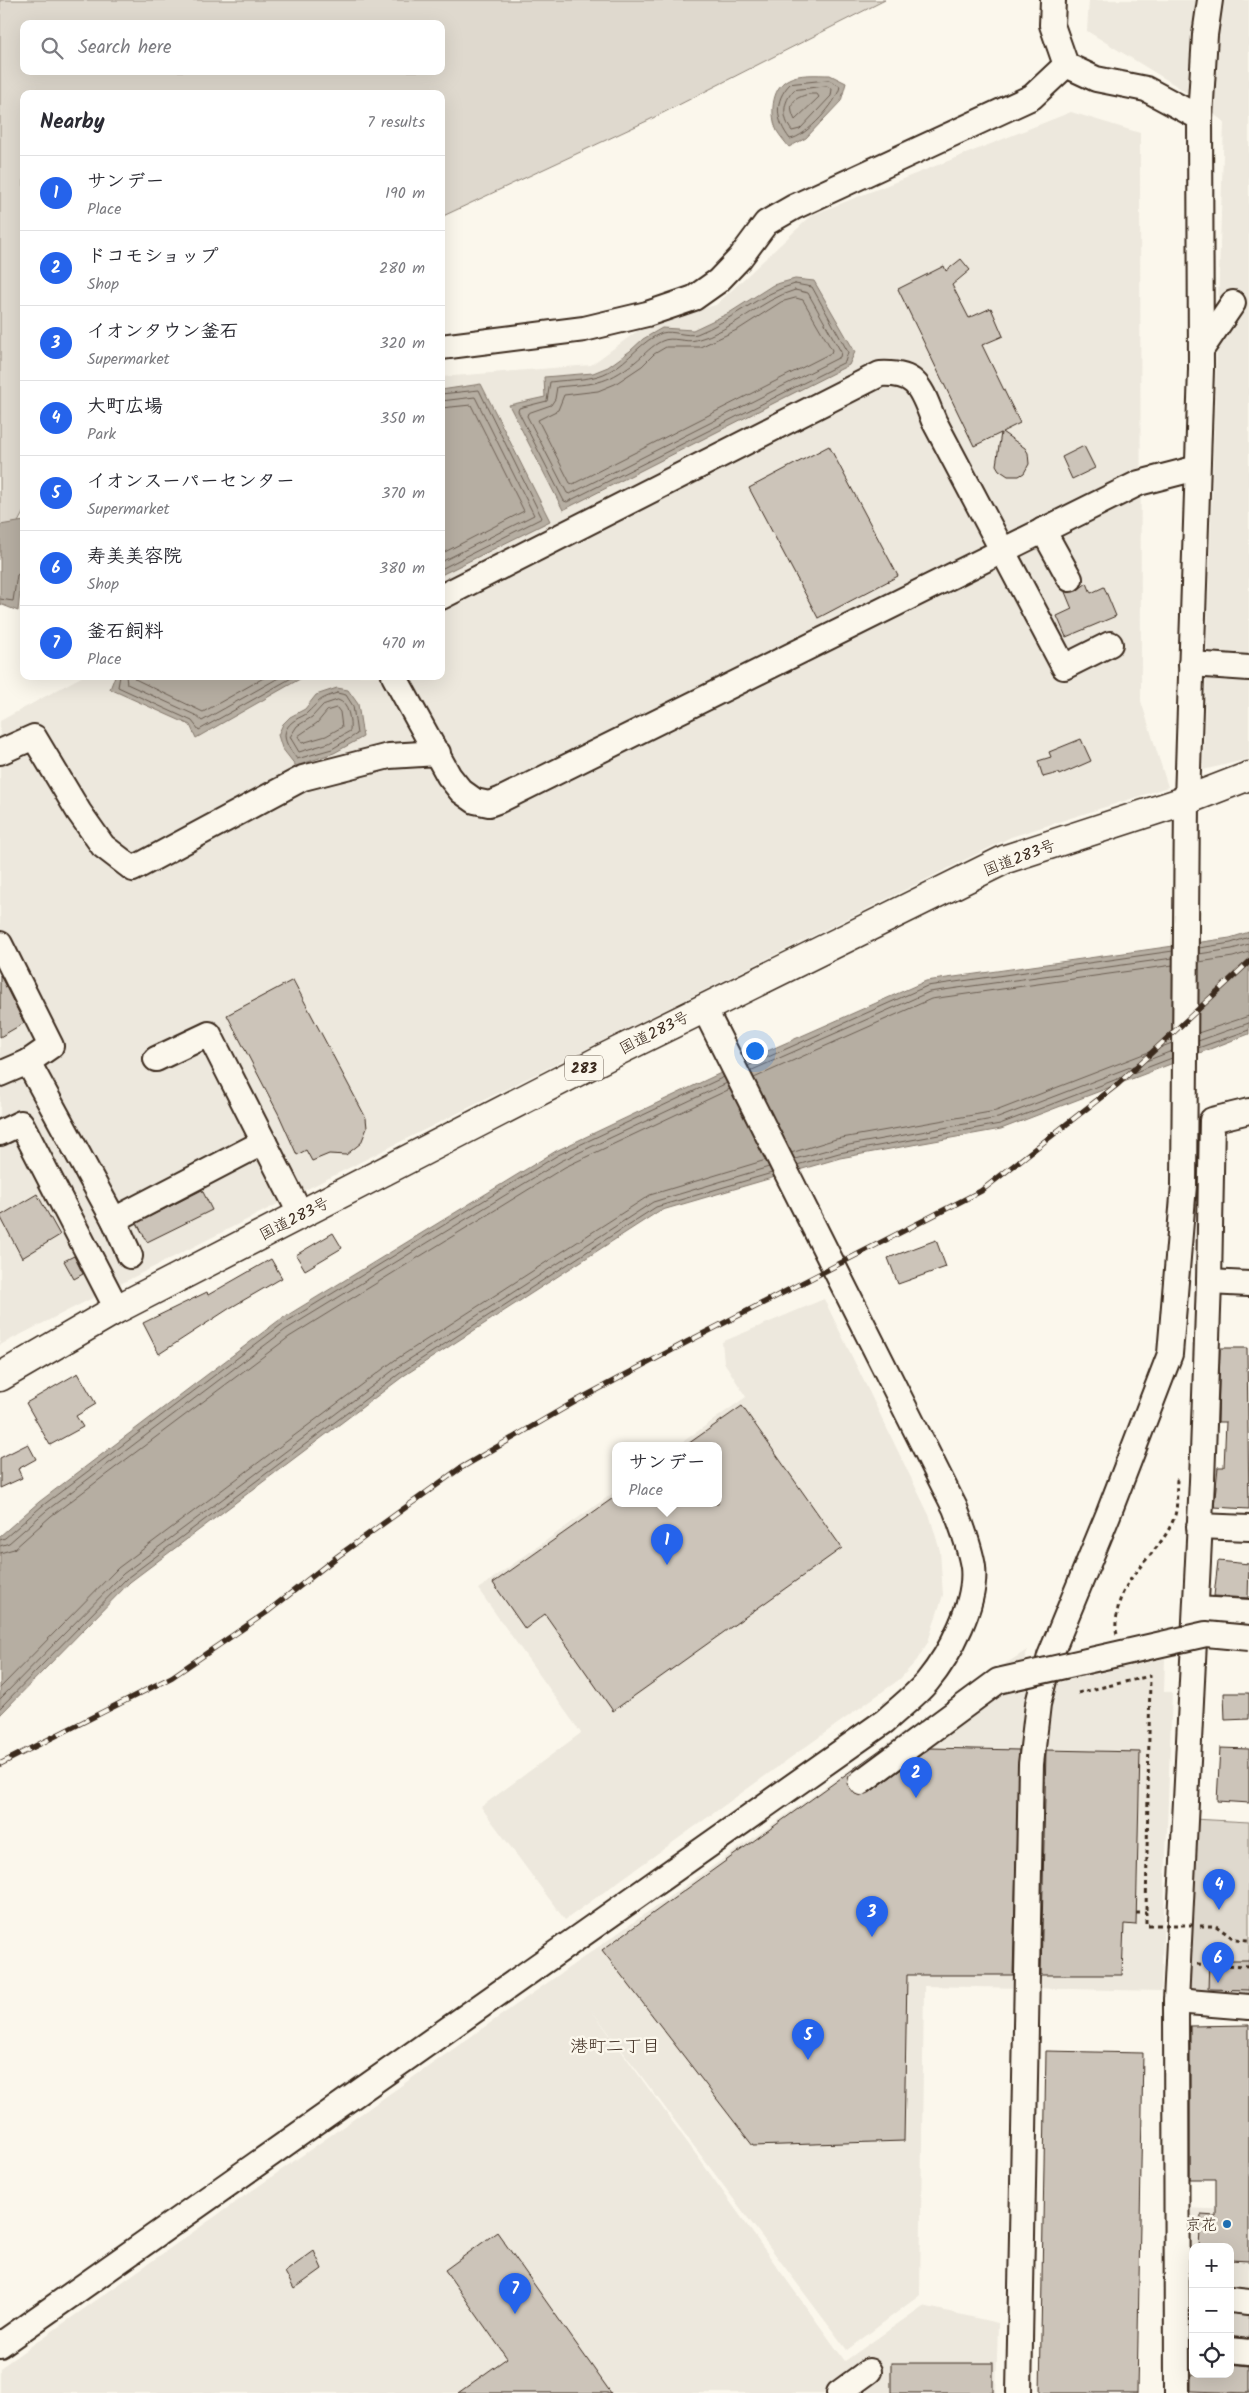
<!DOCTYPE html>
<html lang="en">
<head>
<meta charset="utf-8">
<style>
  body { margin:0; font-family:Kalam,"Klee One",sans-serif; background:#f2f2f3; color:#2b2b33 }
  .controls { position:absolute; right:15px; bottom:15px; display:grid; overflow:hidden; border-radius:10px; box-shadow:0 5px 20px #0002 }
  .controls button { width:45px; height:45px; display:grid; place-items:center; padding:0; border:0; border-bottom:1px solid #e1e1e2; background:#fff; color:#2b2b33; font:25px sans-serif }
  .you { position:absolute; left:754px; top:1050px; width:18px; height:18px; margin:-12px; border:4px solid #fff; border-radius:50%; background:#1a73e8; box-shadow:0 0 0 8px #1a73e833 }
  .badge { display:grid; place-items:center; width:32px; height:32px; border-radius:50%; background:#2563eb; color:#fff; font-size:16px; font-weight:700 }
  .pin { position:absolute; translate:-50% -41px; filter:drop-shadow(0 1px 2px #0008) }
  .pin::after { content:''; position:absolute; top:26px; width:18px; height:15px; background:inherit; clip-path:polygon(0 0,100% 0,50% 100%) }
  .popup { position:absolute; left:612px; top:1442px; width:110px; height:65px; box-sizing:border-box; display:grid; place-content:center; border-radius:10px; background:#fff; filter:drop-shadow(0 1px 4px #0005); font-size:16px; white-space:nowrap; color:#7c7c81 }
  .popup b { font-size:19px; color:#2b2b33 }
  .popup::after { content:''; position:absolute; left:50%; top:100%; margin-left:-10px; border:10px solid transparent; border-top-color:#fff }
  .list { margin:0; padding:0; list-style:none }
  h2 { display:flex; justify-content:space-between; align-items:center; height:65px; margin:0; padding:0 20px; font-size:21px }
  h2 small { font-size:16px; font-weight:400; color:#7c7c81 }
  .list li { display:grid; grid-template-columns:32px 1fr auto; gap:15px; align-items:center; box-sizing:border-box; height:75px; padding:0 20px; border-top:1px solid #e1e1e2 }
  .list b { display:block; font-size:19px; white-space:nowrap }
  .list p { margin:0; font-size:16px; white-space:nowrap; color:#7c7c81 }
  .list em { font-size:16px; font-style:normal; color:#7c7c81 }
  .icon { flex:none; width:28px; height:28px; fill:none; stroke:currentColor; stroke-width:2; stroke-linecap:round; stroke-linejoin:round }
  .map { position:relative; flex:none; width:1249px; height:2393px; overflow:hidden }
  .search { position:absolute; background:#fff; box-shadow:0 5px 20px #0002; left:20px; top:20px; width:425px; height:55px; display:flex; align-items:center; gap:12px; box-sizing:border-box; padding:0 18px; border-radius:10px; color:#7c7c81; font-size:19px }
  .panel { position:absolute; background:#fff; box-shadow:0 5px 20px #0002; left:20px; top:90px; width:425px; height:590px; border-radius:10px }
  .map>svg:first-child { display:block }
  .built { fill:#ede8dd }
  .green { fill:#dfd9ce; stroke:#8d8276; fill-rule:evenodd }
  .water { fill:#b6aea2; stroke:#85796d }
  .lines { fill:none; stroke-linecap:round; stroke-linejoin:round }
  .shore { stroke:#6c5f53; stroke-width:1 }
  .building { fill:#ccc4b9; stroke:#3b2a1e }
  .minor-casing { stroke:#3b2a1e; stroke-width:28 }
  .highway-casing { stroke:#3b2a1e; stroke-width:31 }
  .path { stroke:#3b2a1e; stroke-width:3; stroke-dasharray:4 4; stroke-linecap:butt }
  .minor { stroke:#fbf7ec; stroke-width:24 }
  .highway { stroke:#fbf7ec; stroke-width:28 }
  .rail-casing { stroke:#3b2a1e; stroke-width:5.5 }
  .rail { stroke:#fbf7ec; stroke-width:4; stroke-dasharray:11; stroke-linecap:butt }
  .minor-bridge-casing { stroke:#3b2a1e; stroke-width:28; stroke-linecap:butt }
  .path-bridge { stroke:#3b2a1e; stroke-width:3; stroke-dasharray:4 4; stroke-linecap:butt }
  .minor-bridge { stroke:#fbf7ec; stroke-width:24 }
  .poi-dot { fill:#1f6fb2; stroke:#fbf7ec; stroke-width:2 }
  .labels { text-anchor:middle; stroke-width:5; stroke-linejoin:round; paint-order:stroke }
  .shield { fill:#fbf7ec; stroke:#75685c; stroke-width:1 }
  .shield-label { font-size:15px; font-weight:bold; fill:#3b2a1e }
  .street-label { font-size:16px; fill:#3b2a1e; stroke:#fbf7ec }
  .poi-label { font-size:16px; fill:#3b2a1e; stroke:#fbf7ec; text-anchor:end }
  .neighbourhood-label { font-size:18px; fill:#3b2a1e; stroke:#fbf7ec }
</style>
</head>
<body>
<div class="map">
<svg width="1249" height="2393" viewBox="0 0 1249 2393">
  <rect width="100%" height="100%" fill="#fbf7ec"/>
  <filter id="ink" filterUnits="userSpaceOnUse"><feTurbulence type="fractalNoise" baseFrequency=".02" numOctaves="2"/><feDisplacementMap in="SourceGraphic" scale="10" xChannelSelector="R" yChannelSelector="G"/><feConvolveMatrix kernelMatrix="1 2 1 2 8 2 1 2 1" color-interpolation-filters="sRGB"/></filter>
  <g filter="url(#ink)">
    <g class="built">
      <polygon points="1089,0 1249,0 1249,759 1203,770 1224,122 1180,88 1087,31"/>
      <polygon points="1071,112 1140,133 1141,701 1168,787 1011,837 396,1144 0,1345 0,721 83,676 441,676 441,377 591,365 651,321 716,305 812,215"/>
      <polygon points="824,1299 930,1517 940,1551 943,1595 928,1642 917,1660 900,1679 565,1920 481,1807 581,1733 478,1589 616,1491 616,1504 718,1504 718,1446 677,1446 746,1397 724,1362 722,1342"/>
      <polygon points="1027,1650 1018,1692 1165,1658 1164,1692 1172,1692 1161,1991 924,1986 920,2295 847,2350 591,2009 845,2361 923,2306 998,2323 996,2393 0,2393 0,2368 952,1698"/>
      <polygon points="1186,2208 1249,2211 1249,2287 1230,2286 1230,2247 1193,2247 1193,2284 1182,2283"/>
    </g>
    <g class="green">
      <path d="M 0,0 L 885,0 L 649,120 L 441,217 L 441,94 L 24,94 L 24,511 L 0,556 ZM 24,24 L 441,24 L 441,71 L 24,71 Z"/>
      <polygon points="1193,1819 1249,1822 1249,2001 1185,1998"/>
      <polygon points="1230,2312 1249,2312 1249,2348 1230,2347"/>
    </g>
    <g class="water">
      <path d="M 830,75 L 846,83 L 841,101 L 806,138 L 789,147 C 785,142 780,136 777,131 C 770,116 771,89 787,80 C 798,73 818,75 830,75 Z"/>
      <polygon points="795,279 814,281 855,352 849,365 563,510 509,405 545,397 544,377 593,373 608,367 630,351 643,339 662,328 693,330 729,313 773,285"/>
      <polygon points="481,384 550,521 441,575 441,390"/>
      <polygon points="24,521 24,553 18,611 0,604 0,525"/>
      <polygon points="115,676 305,676 196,738 190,725 110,689"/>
      <polygon points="337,688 348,690 358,704 363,737 334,753 296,766 282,748 278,735 283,724 290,717 305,709 316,695"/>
      <polygon points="1249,932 1249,1034 1001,1129 840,1158 659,1211 405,1375 130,1582 0,1715 0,1536 39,1502 278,1321 556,1151 763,1053 926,981 1230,938"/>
    </g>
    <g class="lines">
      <g class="shore">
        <path d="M 829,80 L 840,86 C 838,102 806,137 790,139 C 776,121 773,101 790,84 Z"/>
        <path d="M 827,86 L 832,89 L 831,96 L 800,129 L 792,131 C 782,118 782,102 794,90 Z"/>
        <path d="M 809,94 L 817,94 L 819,97 L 795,120 C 787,104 793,98 809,94 Z"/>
        <path d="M 795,284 L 812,287 L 848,352 L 845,362 L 567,502 L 564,501 L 518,411 L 519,408 L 547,401 L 550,382 C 571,379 592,381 610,371 C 629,361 642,340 662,333 C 673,330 686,337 697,334 C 731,321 760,293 795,284 Z"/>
        <path d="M 795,290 L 808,293 L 841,352 L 840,357 L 570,494 L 567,493 L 527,416 L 528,413 L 551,405 L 555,399 L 557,387 C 595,383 603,386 635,362 C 645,354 651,346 662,341 C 672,336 686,343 696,340 C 733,331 760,300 795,290 Z"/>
        <polygon points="796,298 803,300 832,350 831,353 573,484 570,483 538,420 558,410 564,395 598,391 615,384 642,366 654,354 666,347 700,347 739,329 781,302"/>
        <polyline points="441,394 479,390 542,518 441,569"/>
        <polyline points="441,401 475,397 534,515 441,562"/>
        <polyline points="441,408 471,405 524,511 441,554"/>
        <polyline points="0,599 13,601 17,575 24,571"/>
        <polyline points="120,676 118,687 192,721 199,730 295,676"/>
        <polyline points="126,676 127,684 195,715 202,721 282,676"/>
        <polyline points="134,676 135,679 203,712 267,676"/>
        <path d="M 337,693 L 346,695 L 353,706 L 357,734 L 332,749 L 297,759 C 287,746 277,732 295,720 C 299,717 305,716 308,712 C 322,699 317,700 337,693 Z"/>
        <path d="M 338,700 C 349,703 351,721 350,731 L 329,743 L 299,752 L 290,737 L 297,726 L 312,717 L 323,705 Z"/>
        <polygon points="337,708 340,712 342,727 326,736 302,743 298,736 317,723 327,711"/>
        <polyline points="1199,948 1231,943 1249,937"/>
        <polyline points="1199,954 1232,949 1249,944"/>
        <polyline points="1199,962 1233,957 1249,952"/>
        <polyline points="1198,1033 1249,1016"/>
        <polyline points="1198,1041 1249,1023"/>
        <polyline points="1198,1048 1249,1030"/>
        <polyline points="748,1066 927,986 1173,951"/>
        <polyline points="750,1071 929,992 1173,958"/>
        <polyline points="754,1078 931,999 1173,965"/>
        <polyline points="791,1153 836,1139 996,1111 1172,1043"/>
        <polyline points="795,1159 838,1147 998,1118 1172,1051"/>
        <polyline points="797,1165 839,1153 1000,1124 1172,1058"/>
        <polyline points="0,1540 5,1538 42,1506 281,1325 558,1155 724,1077"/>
        <polyline points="0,1546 9,1543 46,1511 285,1330 561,1161 727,1083"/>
        <polyline points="0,1553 14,1549 51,1516 289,1337 565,1167 730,1089"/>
        <polyline points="0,1688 118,1568 395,1360 650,1195 766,1160"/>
        <polyline points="0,1699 123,1574 399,1366 653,1202 769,1167"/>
        <polyline points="0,1708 127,1578 403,1371 656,1207 772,1173"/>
      </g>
    </g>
    <g class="building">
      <polygon points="961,259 970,270 952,285 969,318 991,308 1003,336 982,345 1020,423 1002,432 1025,448 1028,453 1029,464 1024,473 1019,476 1008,476 999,470 996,465 1001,433 974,446 898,289 944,266 946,271"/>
      <polygon points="829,446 898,576 818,618 749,488"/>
      <polygon points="1084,446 1095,468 1072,479 1062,457"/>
      <polygon points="1087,583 1091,593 1104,587 1116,616 1066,637 1057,616 1072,609 1065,592 1076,591"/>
      <polygon points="1081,739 1091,761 1059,775 1058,773 1043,777 1038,761 1051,757 1049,752"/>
      <polygon points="0,975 24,1023 0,1037"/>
      <polygon points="293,980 366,1118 367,1128 361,1143 346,1155 329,1154 312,1161 306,1150 297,1155 279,1115 227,1015"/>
      <polygon points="202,1190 212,1210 147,1242 137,1223"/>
      <polygon points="37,1194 60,1235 22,1258 0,1216"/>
      <polygon points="333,1233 342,1248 305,1270 296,1255"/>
      <polygon points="936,1240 946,1267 898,1284 888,1258"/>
      <polygon points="74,1256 83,1274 74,1279 64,1261"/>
      <polygon points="271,1259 282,1278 230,1308 159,1354 143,1323 207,1292 208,1295"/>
      <polygon points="1220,1348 1247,1348 1249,1509 1214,1507 1218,1467 1224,1467 1226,1422 1218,1422"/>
      <polygon points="78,1373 96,1404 76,1416 83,1427 50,1445 26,1403"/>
      <polygon points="742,1406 842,1548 613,1711 545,1614 525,1629 493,1583 616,1496 616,1504 718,1504 718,1446 685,1446"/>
      <polygon points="28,1444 36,1459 18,1469 22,1478 0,1488 0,1458"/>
      <polygon points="1218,1561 1249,1564 1248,1598 1214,1596"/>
      <polygon points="1224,1693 1249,1693 1249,1719 1225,1720"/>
      <polygon points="884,1747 885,1747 849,1776 847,1784 855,1794 862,1796 869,1793 930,1748 1019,1750 1013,1975 907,1975 904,2141 753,2146 602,1950"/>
      <polygon points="1220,1748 1249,1749 1249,1803 1217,1801"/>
      <polygon points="1046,1750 1140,1752 1136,1925 1124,1924 1122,1975 1041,1975"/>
      <polygon points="1209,1960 1249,1960 1249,1990 1208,1989"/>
      <polygon points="1249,2025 1249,2261 1230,2260 1230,2247 1199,2247 1201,2215 1216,2216 1216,2179 1190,2179 1190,2026"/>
      <polygon points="1046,2051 1143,2053 1137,2393 1040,2393"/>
      <polygon points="497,2232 611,2393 458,2393 507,2358 445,2270"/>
      <polygon points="314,2251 322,2269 294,2289 285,2272"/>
      <rect x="891" y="2363" width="102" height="30"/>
      <polygon points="1230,2364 1249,2366 1249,2393 1191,2391 1191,2374 1230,2374"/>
    </g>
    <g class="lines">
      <defs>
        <g id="minor">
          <polyline points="1200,118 1205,35 1210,0"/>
          <polyline points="441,347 584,329 647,314 694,298 718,281 740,258 766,223 794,207 1032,97 1066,65"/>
          <polyline points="1201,350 1233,303"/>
          <polyline points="1043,530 1070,579"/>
          <path d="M 441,597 L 880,374 C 919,372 921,390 934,421 L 1064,667 L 1110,644"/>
          <polyline points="1191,664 1249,668"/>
          <polyline points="394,676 449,776 461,791 475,801 489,804 500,800 1139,483 1197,468"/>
          <polyline points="0,752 34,737 79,812 103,846 133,869 303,778 389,756 438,753"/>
          <polyline points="0,944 51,1046 28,1062 0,1074"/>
          <polyline points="156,1059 209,1034 301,1215"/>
          <polyline points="28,1062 114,1220 130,1256"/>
          <polyline points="0,1133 21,1123 117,1309"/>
          <polyline points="114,1220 264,1142"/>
          <polyline points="1209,1282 1249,1284"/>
          <polyline points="1199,1526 1249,1528"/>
          <polyline points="1196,1609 1249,1612"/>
          <polyline points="1176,2001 1249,2007"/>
          <polyline points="1230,2300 1249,2302"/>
          <path d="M 0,2345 L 885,1721 C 899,1708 915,1696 927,1682 C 950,1654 977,1603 973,1567 C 970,1547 962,1527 955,1508 L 704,1008"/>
          <polyline points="1230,2350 1249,2352"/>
          <polyline points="839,2393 869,2371"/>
          <polyline points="1019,2393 1031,1764 1038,1704 1050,1656 1108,1515 1170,1354 1184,1185 1187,800 1201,369 1200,118 1146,89 1096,79 1066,65 1052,25 1053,0"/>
          <polyline points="1177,2393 1176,2001 1202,1481 1209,1282 1212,1120 1249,1111"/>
        </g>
        <polyline id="highway" points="0,1377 117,1309 608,1056 1006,859 1187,800 1249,776"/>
      </defs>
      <use href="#minor" class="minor-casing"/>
      <use href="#highway" class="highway-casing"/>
      <g class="path">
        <path d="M 1117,1634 C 1115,1628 1116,1621 1117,1615 C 1121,1572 1162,1555 1175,1515 C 1178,1505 1176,1491 1177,1480 L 1181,1481"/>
        <polyline points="1078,1693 1150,1676 1146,1913"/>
        <polyline points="1136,1913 1146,1913 1146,1925 1157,1925"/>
        <polyline points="1200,1926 1216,1926 1234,1939 1249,1940"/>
        <polyline points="1197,1964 1249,1966"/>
      </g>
      <use href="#minor" class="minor"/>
      <use href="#highway" class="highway"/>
      <defs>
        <polyline id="rail" points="0,1764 172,1677 267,1612 338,1556 459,1469 578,1400 687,1342 981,1191 1118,1084 1249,962"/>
      </defs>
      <use href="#rail" class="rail-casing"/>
      <use href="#rail" class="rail"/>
      <defs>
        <polyline id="minor-bridge" points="861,1782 998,1681 1206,1634 1249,1638"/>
      </defs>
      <use href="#minor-bridge" class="minor-bridge-casing"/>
      <polyline class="path-bridge" points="1157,1925 1193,1925"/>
      <use href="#minor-bridge" class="minor-bridge"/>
    </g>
  </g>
  <circle class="poi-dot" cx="1227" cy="2224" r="5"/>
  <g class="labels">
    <rect class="shield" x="565" y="1055.5" width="38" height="25" rx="4"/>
    <g class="shield-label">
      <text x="584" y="1073">283</text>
    </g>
    <g class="street-label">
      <text transform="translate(1019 857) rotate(-21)" y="6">国道283号</text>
      <text transform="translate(654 1032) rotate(-27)" y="6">国道283号</text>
      <text transform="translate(294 1218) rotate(-27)" y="6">国道283号</text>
    </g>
    <g class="poi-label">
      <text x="1217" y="2230">京花</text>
    </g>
    <g class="neighbourhood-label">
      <text x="615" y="2052">港町二丁目</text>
    </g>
  </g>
</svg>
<div class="controls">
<button>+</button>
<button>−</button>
<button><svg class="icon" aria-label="locate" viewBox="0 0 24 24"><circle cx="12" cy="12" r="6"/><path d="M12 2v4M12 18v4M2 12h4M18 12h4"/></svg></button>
</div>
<div class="you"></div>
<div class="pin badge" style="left:667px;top:1565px">1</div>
<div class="popup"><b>サンデー</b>Place</div>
<div class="pin badge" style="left:916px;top:1798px">2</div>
<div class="pin badge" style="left:872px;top:1937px">3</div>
<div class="pin badge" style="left:1219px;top:1910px">4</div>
<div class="pin badge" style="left:808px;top:2060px">5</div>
<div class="pin badge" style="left:1218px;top:1983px">6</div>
<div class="pin badge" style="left:515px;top:2314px">7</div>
<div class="search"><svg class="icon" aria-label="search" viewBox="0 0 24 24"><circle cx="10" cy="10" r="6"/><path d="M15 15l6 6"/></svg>Search here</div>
<section class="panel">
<h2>Nearby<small>7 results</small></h2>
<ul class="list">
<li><span class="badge">1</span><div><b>サンデー</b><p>Place</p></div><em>190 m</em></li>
<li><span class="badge">2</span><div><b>ドコモショップ</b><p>Shop</p></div><em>280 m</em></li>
<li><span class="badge">3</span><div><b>イオンタウン釜石</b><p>Supermarket</p></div><em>320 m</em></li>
<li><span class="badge">4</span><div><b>大町広場</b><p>Park</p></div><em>350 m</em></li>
<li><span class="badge">5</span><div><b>イオンスーパーセンター</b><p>Supermarket</p></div><em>370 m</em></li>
<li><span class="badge">6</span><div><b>寿美美容院</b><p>Shop</p></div><em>380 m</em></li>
<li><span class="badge">7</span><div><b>釜石飼料</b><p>Place</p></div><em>470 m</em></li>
</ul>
</section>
</div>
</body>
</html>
